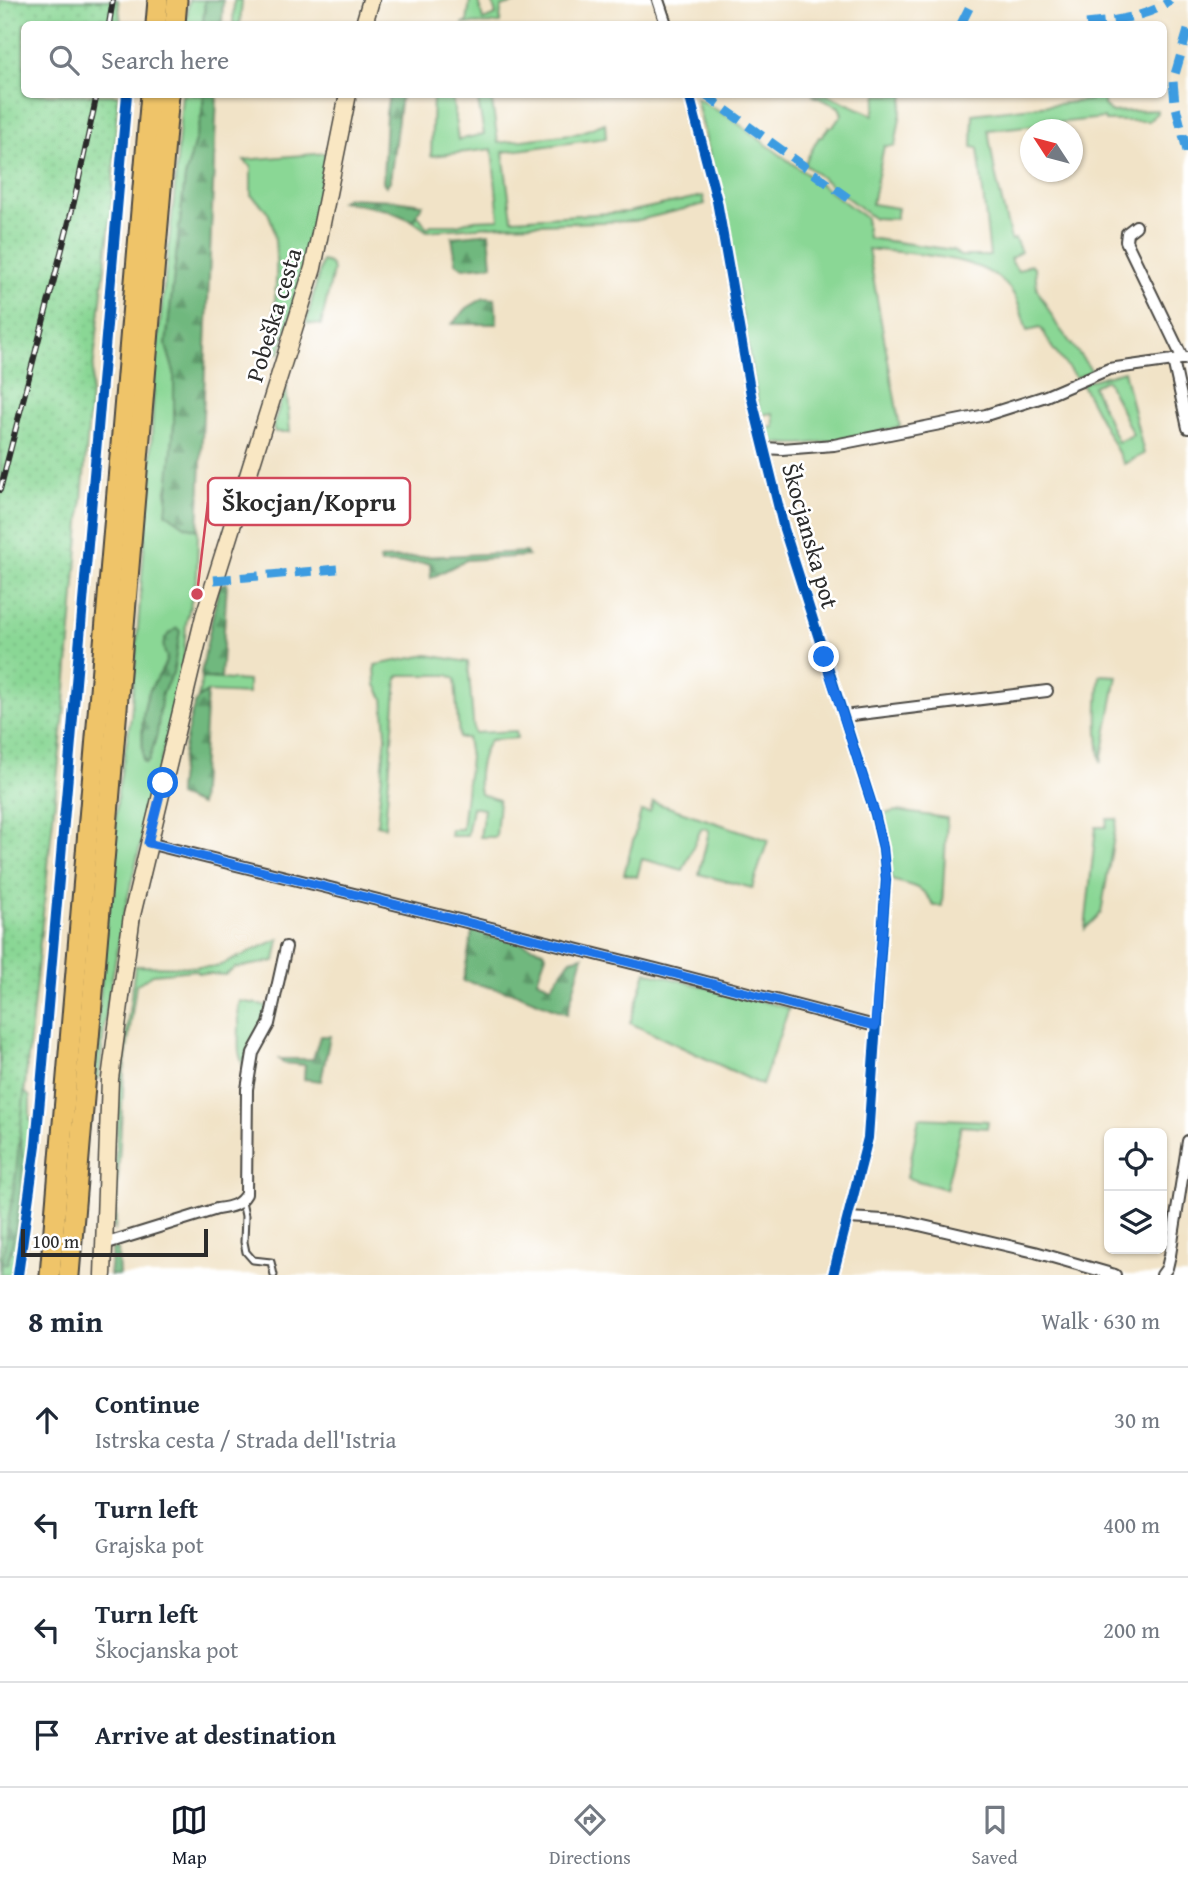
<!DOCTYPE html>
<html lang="en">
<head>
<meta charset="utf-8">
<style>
  body { margin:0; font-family:"Gentium Book Plus",serif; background:#f6f6f7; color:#1f2937 }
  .controls { position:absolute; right:21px; bottom:21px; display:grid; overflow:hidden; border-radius:10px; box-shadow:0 2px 5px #0004 }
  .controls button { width:63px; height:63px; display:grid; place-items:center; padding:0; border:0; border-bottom:2px solid #e0e1e3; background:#fff; color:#1f2937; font:35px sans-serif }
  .compass { position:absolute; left:1020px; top:119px; width:63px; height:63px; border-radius:50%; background:#fff; box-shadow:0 2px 5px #0004; rotate:306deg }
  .scale { position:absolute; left:21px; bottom:18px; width:187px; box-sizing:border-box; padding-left:7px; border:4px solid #2b2b2b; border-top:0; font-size:19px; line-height:24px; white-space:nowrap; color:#2b2b2b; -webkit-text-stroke:5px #fff; paint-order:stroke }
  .stop { position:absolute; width:21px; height:21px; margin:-16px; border:5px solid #1a73e8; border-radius:50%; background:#fff }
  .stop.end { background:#1a73e8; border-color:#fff; box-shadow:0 2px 7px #0008 }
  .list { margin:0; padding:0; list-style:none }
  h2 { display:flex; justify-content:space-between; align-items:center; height:91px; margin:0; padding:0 28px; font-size:30px }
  h2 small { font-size:23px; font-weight:400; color:#747a83 }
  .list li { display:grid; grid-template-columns:46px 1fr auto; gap:21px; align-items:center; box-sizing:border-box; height:105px; padding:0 28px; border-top:2px solid #e0e1e3 }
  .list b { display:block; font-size:26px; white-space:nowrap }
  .list p { margin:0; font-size:23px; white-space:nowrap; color:#747a83 }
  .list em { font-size:23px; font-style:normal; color:#747a83 }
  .icon { flex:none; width:38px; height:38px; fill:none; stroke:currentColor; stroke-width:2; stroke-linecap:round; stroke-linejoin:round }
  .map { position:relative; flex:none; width:1188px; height:1275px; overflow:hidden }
  .search { position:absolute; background:#fff; box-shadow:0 2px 5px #0004; left:21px; right:21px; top:21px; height:77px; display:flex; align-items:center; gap:18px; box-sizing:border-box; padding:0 24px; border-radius:10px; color:#747a83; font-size:26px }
  .sheet { height:511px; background:#fff }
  nav { display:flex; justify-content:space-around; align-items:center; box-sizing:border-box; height:98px; border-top:2px solid #e0e1e3; background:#fff; font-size:19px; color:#747a83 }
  nav a { display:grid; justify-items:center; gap:4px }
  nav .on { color:#111827 }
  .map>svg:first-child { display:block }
  .grass { fill:#8ad795; stroke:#5a8160; stroke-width:2; fill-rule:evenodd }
  .forest { fill:url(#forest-firs); stroke:#4d7254; stroke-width:2 }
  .park { fill:url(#park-dots); stroke:#5a8160; stroke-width:2 }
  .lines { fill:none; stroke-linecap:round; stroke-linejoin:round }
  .lane-casing { stroke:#494742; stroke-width:9 }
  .street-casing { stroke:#494742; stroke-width:14 }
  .secondary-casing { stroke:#494742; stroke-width:19 }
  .highway-casing { stroke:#494742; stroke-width:23 }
  .lane { stroke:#fff; stroke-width:5 }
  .street { stroke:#fff; stroke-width:10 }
  .secondary { stroke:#f9e7c3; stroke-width:16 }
  .highway { stroke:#efc469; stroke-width:19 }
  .rail-casing { stroke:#2b2b2b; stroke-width:6 }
  .rail { stroke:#fff; stroke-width:3.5; stroke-dasharray:10; stroke-linecap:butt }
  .quiet { stroke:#3d9ce1; stroke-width:9; stroke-dasharray:18 9; stroke-linecap:butt }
  .cycleway-casing { stroke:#fff; stroke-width:15 }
  .cycleway { stroke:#0057b8; stroke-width:10 }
  .route { stroke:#1a73e8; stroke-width:9 }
  .labels { text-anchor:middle; stroke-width:5; stroke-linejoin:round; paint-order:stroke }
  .street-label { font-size:24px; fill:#2b2b2b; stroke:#fff }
  .leader { fill:none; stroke:#d1495b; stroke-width:2.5 }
  .callout-dot { fill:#d1495b; stroke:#fff; stroke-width:2.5 }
  .callout { fill:#fff; stroke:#d1495b; stroke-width:2.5 }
  .callout-label { font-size:26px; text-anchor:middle; font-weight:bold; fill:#2b2b2b }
</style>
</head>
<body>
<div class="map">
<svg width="1188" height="1275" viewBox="0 0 1188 1275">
  <defs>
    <pattern id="forest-firs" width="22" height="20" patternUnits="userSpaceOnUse" patternTransform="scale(1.75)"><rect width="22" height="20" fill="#6fb87e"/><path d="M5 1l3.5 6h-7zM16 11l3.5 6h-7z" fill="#5b9667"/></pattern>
    <pattern id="park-dots" width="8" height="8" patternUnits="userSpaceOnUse" patternTransform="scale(1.75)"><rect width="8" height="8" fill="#8ad795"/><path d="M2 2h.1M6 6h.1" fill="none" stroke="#77b981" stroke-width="1.8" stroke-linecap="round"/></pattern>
  </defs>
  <rect width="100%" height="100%" fill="#fff"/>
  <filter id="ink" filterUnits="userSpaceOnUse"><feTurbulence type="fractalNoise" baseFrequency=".0143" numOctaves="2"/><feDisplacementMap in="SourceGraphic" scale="14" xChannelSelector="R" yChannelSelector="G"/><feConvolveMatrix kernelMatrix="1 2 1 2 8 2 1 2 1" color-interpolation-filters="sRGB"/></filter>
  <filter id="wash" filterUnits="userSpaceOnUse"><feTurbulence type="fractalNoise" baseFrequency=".00686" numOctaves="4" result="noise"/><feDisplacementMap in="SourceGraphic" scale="28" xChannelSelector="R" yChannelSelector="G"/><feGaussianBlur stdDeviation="1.57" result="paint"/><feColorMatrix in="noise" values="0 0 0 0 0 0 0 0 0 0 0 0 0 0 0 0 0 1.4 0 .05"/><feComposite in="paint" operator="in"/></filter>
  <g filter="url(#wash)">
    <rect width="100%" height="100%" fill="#f1e3c7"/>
    <g class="grass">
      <polygon points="189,0 205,0 203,24 186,24"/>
      <polygon points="234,0 242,0 240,24 233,24"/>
      <polygon points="470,0 478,0 483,20 496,15 492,0 525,0 501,7 500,23 462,24 467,23"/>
      <path d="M 1091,94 L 1104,95 L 1104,105 L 1110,112 L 1157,110 L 1157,113 L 1149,121 L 1105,121 L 1104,118 L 988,130 L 995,173 L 1011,240 L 1015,239 L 1021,252 L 1010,259 L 1018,271 L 1031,264 L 1035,268 L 1037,289 L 1057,325 L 1092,371 L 1076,378 L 1053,349 L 1041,328 L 1027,331 C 1023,319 1020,305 1014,295 C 991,254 910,254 868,249 L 900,427 C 864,434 803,451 768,441 L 763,429 L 774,427 L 773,413 L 760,415 L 725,219 L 696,98 L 732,119 L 866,218 L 868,238 L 953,250 L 960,256 L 990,256 L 978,148 L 972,147 L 973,114 L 1091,100 Z"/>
      <path d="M 182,95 L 204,95 L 202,114 L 185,178 L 166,345 L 174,372 L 174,425 L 170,476 L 166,494 L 185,526 L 198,530 L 197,575 L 186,624 L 183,670 L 124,913 L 106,1011 L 99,1079 L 93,1078 L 118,790 L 131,717 L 151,458 L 154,375 L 174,199 ZM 167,657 L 173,673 L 162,693 L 143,761 C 143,739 140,713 149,692 C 154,680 165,671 167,657 Z"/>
      <polygon points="433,95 452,95 458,140 484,134 477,95 491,95 498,143 579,133 605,123 606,138 503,152 512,219 628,212 703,196 705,204 635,221 503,225 427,231 413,221 418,215 427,228 431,225 457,225 473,220 499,219 492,149 431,156"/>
      <polygon points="812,95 828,95 873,115 877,95 904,95 895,146 884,146 872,204 898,208 896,219 873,218 804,164 819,137 822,137 829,127 833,127 842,114 839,107"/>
      <path d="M 326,153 L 306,264 L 280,353 L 271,351 C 274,319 282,243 269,215 C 266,207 257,201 251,195 L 251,167 L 244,160 Z"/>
      <path d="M 322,261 C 329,262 332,264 333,271 L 321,325 L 306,323 Z"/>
      <path d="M 1124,371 L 1144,454 L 1124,464 L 1081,383 ZM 1107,380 L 1133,435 L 1118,442 L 1093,386 Z"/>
      <polygon points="286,384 290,432 275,432 273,427"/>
      <path d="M 428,655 L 468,662 L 474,733 L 516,731 L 517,738 L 490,740 C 481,754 476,776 480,794 L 499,800 L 496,837 L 480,837 L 484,809 L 472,807 L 467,836 L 450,836 L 451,829 L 462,829 L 470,757 L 467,738 L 459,738 L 455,679 L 448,675 L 400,675 L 397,678 L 385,827 L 377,825 L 386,734 L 383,698 L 376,685 L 375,665 Z"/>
      <path d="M 1100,675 L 1117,676 L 1101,762 C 1096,732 1097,705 1100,675 Z"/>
      <polygon points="202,678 248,681 248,694 207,692 198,698"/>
      <polygon points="653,802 768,840 752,888 699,874 709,831 706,828 701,829 683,870 642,859 637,877 624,874 641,811 650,812"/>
      <path d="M 897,811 L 947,818 L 942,906 L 934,906 C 923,885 912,886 891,880 L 882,814 Z"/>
      <polygon points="1107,819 1117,819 1101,913 1085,929 1096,827 1106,827"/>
      <polygon points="279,939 275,961 235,968 225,975 199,973 195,970 153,974 136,985 124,1072 115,1232 112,1223 119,1088 135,966 216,967"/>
      <polygon points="646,972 789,1008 762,1085 630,1023"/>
      <path d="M 240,1001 L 268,1006 L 263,1026 L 245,1069 C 236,1053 239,1042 239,1024 C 239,1015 237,1009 240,1001 Z"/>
      <polygon points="23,1090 30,1097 30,1119 35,1130 28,1218 18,1275 0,1275 0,1263 10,1252 18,1205 14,1125"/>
      <polygon points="919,1118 988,1121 987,1128 961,1126 946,1189 907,1178"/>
    </g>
    <g class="forest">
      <polygon points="205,0 223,0 222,24 203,24"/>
      <polygon points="204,95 217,95 198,530 185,526 166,513 174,425 174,372 166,345 185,178 202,114"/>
      <polygon points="389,95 401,95 390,181 386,186 383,182 386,113"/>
      <polygon points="347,198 394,200 423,204 413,221 387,210 341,201"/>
      <polygon points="489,233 492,265 463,268 456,263 452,237"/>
      <polygon points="484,298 495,299 497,324 452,324 467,308"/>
      <polygon points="526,552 528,556 466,560 431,578 430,563 381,564 380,559"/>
      <polygon points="227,583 221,678 202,678 201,673 219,585"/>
      <path d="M 177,628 L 180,631 L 173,673 L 162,693 L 157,734 L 149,761 L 145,763 L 143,761 C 143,739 140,713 149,692 C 154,680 165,671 167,657 C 159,644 165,635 177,628 Z"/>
      <path d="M 207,692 L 200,805 L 178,796 C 178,780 189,710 198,698 C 201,695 204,694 207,692 Z"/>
      <polygon points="473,928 509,938 544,951 546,955 537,980 551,986 571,959 583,956 567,1014 515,993 463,981"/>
      <polygon points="320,1036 330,1036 321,1081 304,1079 305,1065 283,1063 279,1059 313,1059"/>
      <path d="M 0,1115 C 10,1122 17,1127 20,1139 C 28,1166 16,1237 7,1264 L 0,1263 Z"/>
      <polygon points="115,1247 118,1249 119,1275 109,1275 112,1249"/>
    </g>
    <polygon class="park" points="0,0 118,0 121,24 24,24 24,94 118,95 111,214 93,369 64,713 16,1172 0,1273"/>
  </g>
  <g filter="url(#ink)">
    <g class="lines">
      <defs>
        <polyline id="lane" points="242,1202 245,1216 244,1242 246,1252 253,1260 271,1262 274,1275"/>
        <g id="street">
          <polyline points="658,0 666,24"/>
          <polyline points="689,94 717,201 751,395 784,529 875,814 883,848 886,880 868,1138 833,1275"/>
          <polyline points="1136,226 1127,233 1126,241 1183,359"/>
          <polyline points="1173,360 1188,428"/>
          <polyline points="764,448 782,449 834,445 986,415 1046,396 1109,369 1188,358"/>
          <polyline points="844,716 1047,691"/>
          <polyline points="148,843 656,969 875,1026"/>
          <polyline points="848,1218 902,1221 1035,1252 1115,1275"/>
          <path d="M 104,1244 L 217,1209 C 230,1207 239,1206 246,1194 L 247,1089 L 253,1053 L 269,1024 L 286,947"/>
          <polyline points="1162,1275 1167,1268 1170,1255 1188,1141"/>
        </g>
        <g id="secondary">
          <polyline points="364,24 371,0"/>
          <polyline points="103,1275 110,1079 132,915 204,616 313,268 348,94"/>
        </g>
        <g id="highway">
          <polyline points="156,24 158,0"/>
          <polyline points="175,24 177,0"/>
          <polyline points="50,1275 151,94"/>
          <polyline points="69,1275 169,94"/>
        </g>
      </defs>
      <use href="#lane" class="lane-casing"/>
      <use href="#street" class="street-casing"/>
      <use href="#secondary" class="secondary-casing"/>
      <use href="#highway" class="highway-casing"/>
      <use href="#lane" class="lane"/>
      <use href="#street" class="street"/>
      <use href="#secondary" class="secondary"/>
      <use href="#highway" class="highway"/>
      <defs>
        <g id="rail">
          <polyline points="109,24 113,0"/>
          <polyline points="0,490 74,202 97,94"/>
        </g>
      </defs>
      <use href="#rail" class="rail-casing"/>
      <use href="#rail" class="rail"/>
      <g class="quiet">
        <polyline points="961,24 973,0"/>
        <path d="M 1086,24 C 1108,22 1154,16 1170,0"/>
        <polyline points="1188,30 1173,81 1175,103 1188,155"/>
        <polyline points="704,94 848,198"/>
        <polyline points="214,580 337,569"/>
      </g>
      <defs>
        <g id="cycleway">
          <polyline points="689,94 717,201 751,395 784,529 875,814 883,848 886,880 868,1138 833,1275"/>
          <polyline points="18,1275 36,1145 127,94"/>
        </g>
      </defs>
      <use href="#cycleway" class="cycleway-casing"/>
      <use href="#cycleway" class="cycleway"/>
    </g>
  </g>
  <g class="lines" filter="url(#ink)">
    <polyline class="route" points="163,783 148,843 656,969 875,1026 886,880 883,848 875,814 824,657"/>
  </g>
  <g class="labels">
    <g class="street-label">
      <text transform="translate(274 315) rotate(-73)" y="8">Pobeška cesta</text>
      <text transform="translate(810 536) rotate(74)" y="8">Škocjanska pot</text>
    </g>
  </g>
  <path class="leader" d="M197 594L208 502"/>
  <circle class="callout-dot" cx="197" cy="594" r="7"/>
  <rect class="callout" x="208" y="478" width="202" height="47" rx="7"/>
  <g class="callout-label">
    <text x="309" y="511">Škocjan/Kopru</text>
  </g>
</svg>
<div class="controls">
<button><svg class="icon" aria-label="locate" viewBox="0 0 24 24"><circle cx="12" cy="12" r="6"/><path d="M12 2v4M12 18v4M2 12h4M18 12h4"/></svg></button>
<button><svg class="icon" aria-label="layers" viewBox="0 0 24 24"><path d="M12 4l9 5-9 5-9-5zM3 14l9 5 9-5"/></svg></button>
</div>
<svg class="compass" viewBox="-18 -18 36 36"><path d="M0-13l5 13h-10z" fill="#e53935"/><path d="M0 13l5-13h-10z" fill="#747a83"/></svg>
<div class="scale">100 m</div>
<div class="stop" style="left:163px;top:783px"></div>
<div class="stop end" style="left:824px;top:657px"></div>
<div class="search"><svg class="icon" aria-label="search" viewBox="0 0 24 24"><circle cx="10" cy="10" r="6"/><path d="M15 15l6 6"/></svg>Search here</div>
</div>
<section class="sheet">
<h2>8 min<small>Walk · 630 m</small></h2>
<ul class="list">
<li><svg class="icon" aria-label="ahead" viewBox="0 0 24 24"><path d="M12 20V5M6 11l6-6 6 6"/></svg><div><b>Continue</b><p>Istrska cesta / Strada dell'Istria</p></div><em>30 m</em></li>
<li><svg class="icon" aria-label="left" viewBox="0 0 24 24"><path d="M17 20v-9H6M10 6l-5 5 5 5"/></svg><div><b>Turn left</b><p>Grajska pot</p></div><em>400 m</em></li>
<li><svg class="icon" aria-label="left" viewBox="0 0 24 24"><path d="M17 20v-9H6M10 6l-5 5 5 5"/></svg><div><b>Turn left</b><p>Škocjanska pot</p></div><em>200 m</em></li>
<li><svg class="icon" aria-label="arrive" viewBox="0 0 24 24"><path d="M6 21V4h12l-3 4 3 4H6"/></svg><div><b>Arrive at destination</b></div></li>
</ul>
</section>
<nav>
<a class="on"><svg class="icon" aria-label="map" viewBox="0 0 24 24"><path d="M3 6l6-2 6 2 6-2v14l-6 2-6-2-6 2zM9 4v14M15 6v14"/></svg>Map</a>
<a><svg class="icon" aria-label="directions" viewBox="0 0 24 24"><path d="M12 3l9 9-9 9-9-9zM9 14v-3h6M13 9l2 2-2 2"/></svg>Directions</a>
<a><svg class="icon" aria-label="saved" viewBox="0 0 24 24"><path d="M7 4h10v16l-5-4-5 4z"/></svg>Saved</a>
</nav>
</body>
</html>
